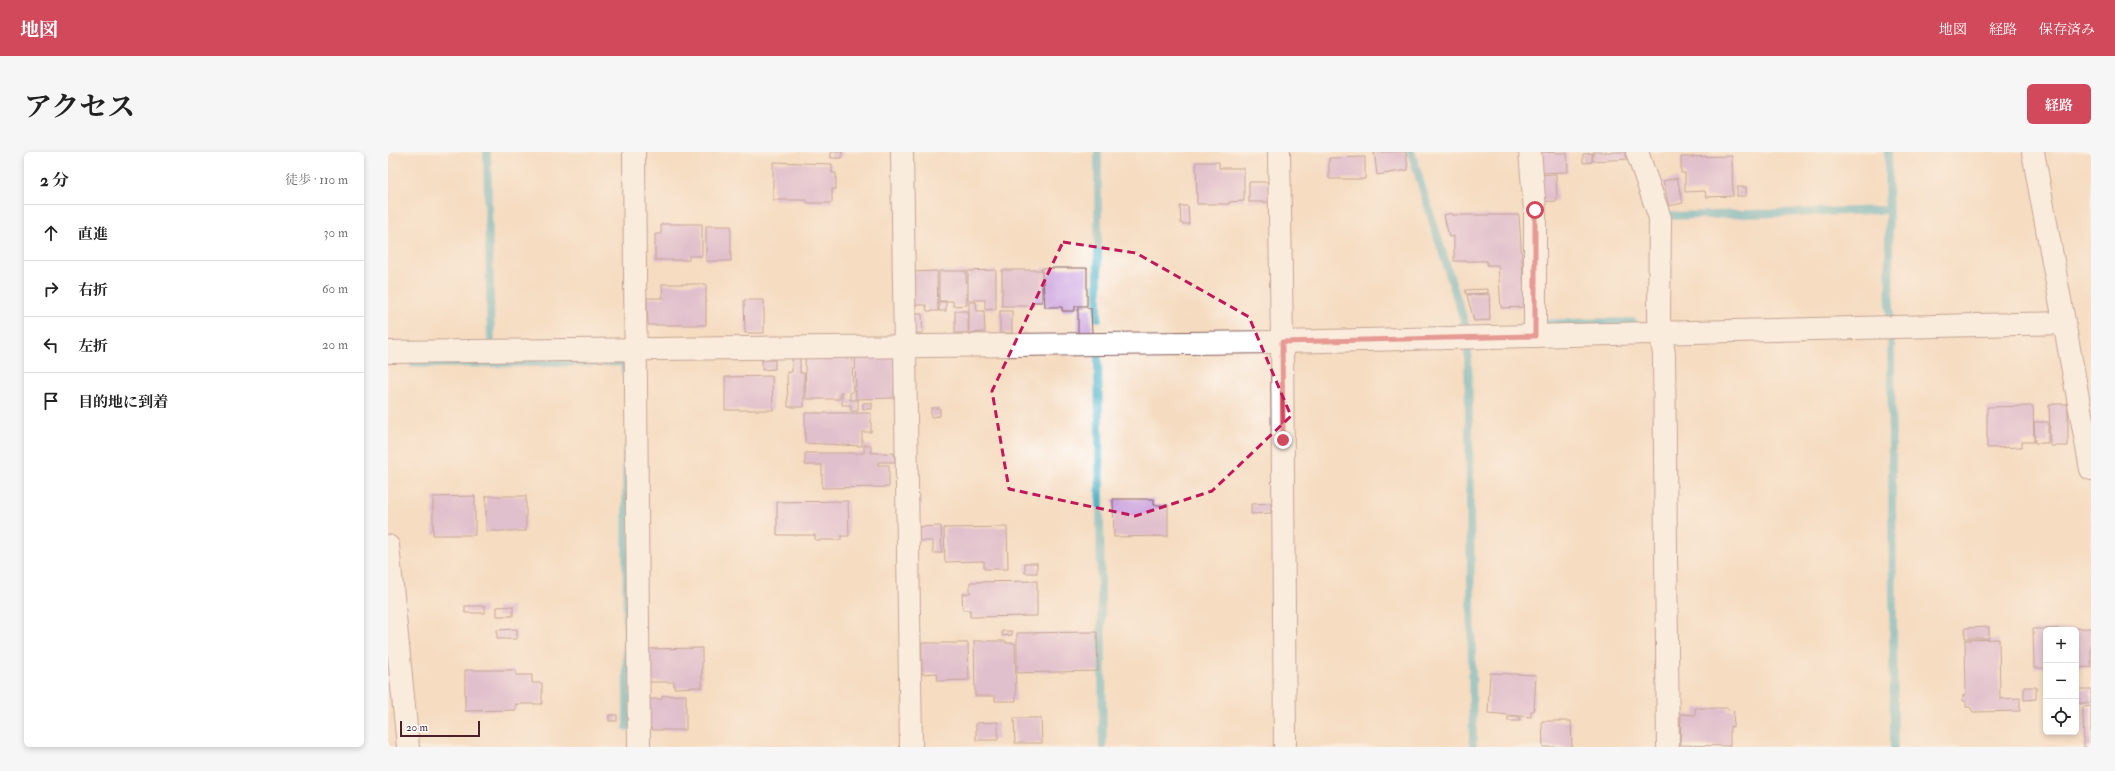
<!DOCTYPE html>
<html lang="ja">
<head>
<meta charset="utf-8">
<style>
  body { margin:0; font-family:"IM FELL Double Pica","Noto Serif JP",serif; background:#f6f6f6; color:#222 }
  .controls { position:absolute; right:12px; bottom:12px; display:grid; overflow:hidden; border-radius:6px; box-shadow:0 2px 6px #0003 }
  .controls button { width:36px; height:36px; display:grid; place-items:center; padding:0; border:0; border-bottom:1px solid #e0e0e0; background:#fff; color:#222; font:20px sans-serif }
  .scale { position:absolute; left:12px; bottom:10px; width:80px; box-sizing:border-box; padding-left:4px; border:2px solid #4a1f2b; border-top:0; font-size:11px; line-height:14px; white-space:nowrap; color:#4a1f2b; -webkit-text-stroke:3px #fff; paint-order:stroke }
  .stop { position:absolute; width:12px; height:12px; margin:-9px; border:3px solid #d1495b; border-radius:50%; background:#fff }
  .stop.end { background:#d1495b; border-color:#fff; box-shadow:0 1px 4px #0008 }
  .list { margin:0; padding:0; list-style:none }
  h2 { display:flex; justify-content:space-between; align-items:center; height:52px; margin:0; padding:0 16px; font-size:17px }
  h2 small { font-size:13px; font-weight:400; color:#767676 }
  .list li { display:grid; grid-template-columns:26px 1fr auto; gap:12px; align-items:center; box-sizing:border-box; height:56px; padding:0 16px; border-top:1px solid #e0e0e0 }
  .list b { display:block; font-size:15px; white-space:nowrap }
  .list em { font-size:13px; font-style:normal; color:#767676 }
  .icon { flex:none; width:22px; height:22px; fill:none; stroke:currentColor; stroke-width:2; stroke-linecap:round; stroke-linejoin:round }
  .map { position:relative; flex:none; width:1703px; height:595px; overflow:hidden; border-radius:6px }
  header { display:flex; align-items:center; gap:24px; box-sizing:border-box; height:56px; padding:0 20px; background:#d1495b; color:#fff }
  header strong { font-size:19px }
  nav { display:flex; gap:22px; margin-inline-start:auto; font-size:14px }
  .intro { display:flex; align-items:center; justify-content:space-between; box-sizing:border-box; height:96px; padding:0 24px }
  h1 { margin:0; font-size:28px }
  .button { padding:10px 18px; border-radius:6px; background:#d1495b; color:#fff; font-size:14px; font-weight:700 }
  main { display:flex; gap:24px; padding:0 24px }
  aside { flex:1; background:#fff; border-radius:6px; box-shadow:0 2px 6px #0003 }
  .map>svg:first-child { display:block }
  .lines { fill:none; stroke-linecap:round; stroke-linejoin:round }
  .stream { stroke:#43adc2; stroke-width:8 }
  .building { fill:#c89ddb }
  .minor-casing { stroke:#866160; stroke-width:24 }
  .minor { stroke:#fff; stroke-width:22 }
  .route { stroke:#d1495b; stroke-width:5 }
  .marked { fill:none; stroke:#c2185b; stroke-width:3; stroke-dasharray:8 5; stroke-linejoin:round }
</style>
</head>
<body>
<header>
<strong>地図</strong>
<nav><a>地図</a><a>経路</a><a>保存済み</a></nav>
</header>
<div class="intro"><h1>アクセス</h1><a class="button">経路</a></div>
<main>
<aside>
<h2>2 分<small>徒歩 · 110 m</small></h2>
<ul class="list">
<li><svg class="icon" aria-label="ahead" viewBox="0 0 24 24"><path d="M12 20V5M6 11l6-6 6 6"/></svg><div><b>直進</b></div><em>30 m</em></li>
<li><svg class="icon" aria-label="right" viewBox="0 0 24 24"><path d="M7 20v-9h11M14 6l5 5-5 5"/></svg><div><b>右折</b></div><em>60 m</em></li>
<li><svg class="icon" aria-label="left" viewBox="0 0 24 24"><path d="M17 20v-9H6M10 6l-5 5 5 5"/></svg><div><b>左折</b></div><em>20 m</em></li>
<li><svg class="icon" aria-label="arrive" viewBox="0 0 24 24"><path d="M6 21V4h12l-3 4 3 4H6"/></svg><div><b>目的地に到着</b></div></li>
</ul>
</aside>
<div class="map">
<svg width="1703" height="595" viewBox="0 0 1703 595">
  <rect width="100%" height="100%" fill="#fff"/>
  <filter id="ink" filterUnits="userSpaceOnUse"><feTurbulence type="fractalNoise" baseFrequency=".025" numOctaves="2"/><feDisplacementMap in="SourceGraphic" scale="8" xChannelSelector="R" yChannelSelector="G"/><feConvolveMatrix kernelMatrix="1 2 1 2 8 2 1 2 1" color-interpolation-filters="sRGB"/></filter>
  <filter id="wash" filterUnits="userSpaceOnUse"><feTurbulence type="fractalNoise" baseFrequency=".012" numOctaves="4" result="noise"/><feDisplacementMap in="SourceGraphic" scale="16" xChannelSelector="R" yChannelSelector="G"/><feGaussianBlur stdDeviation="0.9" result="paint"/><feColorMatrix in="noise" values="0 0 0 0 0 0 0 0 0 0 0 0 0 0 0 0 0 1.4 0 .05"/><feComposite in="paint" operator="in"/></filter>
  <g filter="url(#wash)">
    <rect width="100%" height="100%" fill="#f5dcc1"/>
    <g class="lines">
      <g class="stream">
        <polyline points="99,0 103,189"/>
        <polyline points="1023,0 1077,172"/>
        <polyline points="1500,0 1502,165"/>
        <polyline points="1281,64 1501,58"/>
        <polyline points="710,166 710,0"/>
        <polyline points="1159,171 1245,170"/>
        <polyline points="1503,185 1506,595"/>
        <polyline points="1080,195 1085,595"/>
        <polyline points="710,202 715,593"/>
        <polyline points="25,212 237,210 237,220"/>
        <polyline points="238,298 239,575"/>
      </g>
    </g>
    <g id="blocks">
      <g class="building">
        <rect x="443" y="0" width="11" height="6"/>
        <polygon points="986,0 1018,0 1020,18 989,23"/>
        <polygon points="1146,0 1179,1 1180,20 1147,21"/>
        <polygon points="1205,0 1239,0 1242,7 1205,9"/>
        <polygon points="1204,1 1204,10 1195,11 1195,2"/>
        <polygon points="1344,4 1345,44 1318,45 1317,39 1297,40 1297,21 1293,21 1293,5"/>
        <polygon points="977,5 977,27 941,27 941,6"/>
        <polygon points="385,10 444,12 444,21 448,21 448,37 444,37 444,51 419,51 419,48 385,48"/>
        <polygon points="808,10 831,10 831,16 856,16 856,49 841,50 841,52 809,52"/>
        <polygon points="1168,22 1169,49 1149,50 1151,23"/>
        <polygon points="1289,26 1295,51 1281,54 1275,29"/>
        <rect x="861" y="30" width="20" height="20"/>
        <rect x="1349" y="35" width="9" height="9"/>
        <polygon points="792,54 800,54 801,72 793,72"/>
        <polygon points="1064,61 1064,63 1131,63 1137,155 1113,156 1110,113 1099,113 1099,109 1066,109 1066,84 1061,85 1056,63"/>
        <polygon points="273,72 314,72 314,104 301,104 301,108 267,108 267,82 273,82"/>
        <rect x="318" y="74" width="25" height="35"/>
        <polygon points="654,116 699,116 699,154 687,154 687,159 674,159 674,155 657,155"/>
        <polygon points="608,118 608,157 597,158 597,148 580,148 580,119"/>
        <polygon points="614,118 654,118 654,150 645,150 645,154 614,154"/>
        <polygon points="549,119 550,159 539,159 538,153 524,153 523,120"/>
        <polygon points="551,119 578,119 579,153 565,154 565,149 551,149"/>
        <polygon points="274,132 318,132 318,173 260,173 259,146 275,146"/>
        <polygon points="1100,137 1100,141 1078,142 1077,138"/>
        <polygon points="1101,142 1102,168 1086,169 1079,143"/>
        <polygon points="356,148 376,148 376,181 357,181"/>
        <rect x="551" y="150" width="7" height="9"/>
        <polygon points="581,150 588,150 589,159 596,159 597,180 581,181"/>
        <polygon points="703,156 704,181 690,181 690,157"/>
        <rect x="567" y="159" width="13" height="22"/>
        <rect x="612" y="159" width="12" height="22"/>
        <polygon points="524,162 534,162 535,181 524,181"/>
        <polygon points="417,201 464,202 465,240 462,240 462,248 470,248 470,259 463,259 463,253 454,253 454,240 452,240 452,247 418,247"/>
        <polygon points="404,204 412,204 412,221 416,221 416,255 400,255 399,220 404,220"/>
        <polygon points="467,204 506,204 506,246 468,247"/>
        <polygon points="374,208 387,208 387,217 374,218"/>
        <polygon points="384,224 385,258 337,258 337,225"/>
        <rect x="475" y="251" width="9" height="6"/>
        <polygon points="1661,252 1680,252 1680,294 1662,294"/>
        <polygon points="1645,254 1646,290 1634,290 1634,295 1599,296 1599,255"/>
        <polygon points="543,256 552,256 552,264 543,265"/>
        <polygon points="417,261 483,261 483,280 474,280 474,294 417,291"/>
        <polygon points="1646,270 1660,270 1660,291 1647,291"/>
        <polygon points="476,293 483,293 483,301 506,301 507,310 490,310 490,313 501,313 501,335 434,336 434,313 417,313 417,301 476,301"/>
        <polygon points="87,344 87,383 45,383 45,345"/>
        <rect x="98" y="344" width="40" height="35"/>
        <polygon points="725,347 766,347 766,353 780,353 780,384 726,385"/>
        <polygon points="460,349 461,384 453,384 453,388 427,388 427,383 389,383 389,350"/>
        <polygon points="883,351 883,361 863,362 863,352"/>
        <polygon points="553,374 554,401 545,401 545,389 529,389 529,375"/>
        <polygon points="619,375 620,417 596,417 596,409 557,410 556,376"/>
        <rect x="637" y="411" width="12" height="10"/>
        <polygon points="649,429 649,464 582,465 582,458 575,458 574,442 582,441 582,430"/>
        <rect x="77" y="454" width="20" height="7"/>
        <polygon points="125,454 125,464 109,464 109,455"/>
        <polygon points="1601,475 1601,486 1577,486 1577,476"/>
        <polygon points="1703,476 1703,515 1688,516 1688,478 1658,478 1658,516 1646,516 1645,477"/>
        <polygon points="129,477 129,487 109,487 109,478"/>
        <polygon points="614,479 624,479 624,483 614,484"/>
        <polygon points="709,480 710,519 629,521 629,481"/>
        <polygon points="1611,487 1612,547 1632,546 1632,559 1585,560 1582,555 1578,555 1578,549 1575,549 1575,543 1578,543 1577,488"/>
        <polygon points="586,489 618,489 618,491 627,491 628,549 607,549 607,544 587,544"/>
        <polygon points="534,491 580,491 581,528 550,529 549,521 534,522"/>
        <polygon points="314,496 314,535 286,536 286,530 259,530 259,497"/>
        <polygon points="77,518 128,518 128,523 144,523 144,531 154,531 154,552 128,552 128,558 77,559"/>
        <polygon points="1102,521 1148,523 1146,559 1143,559 1143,565 1100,561"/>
        <polygon points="1636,535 1648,535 1648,547 1636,548"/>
        <rect x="1688" y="537" width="15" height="14"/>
        <polygon points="298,543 298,578 265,578 256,569 256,547 274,547 274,544"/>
        <polygon points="1703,554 1703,595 1696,595 1695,555"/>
        <polygon points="1307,556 1340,556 1340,558 1346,559 1345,575 1342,574 1342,594 1292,593 1293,562 1307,563"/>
        <rect x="221" y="563" width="8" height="6"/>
        <rect x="1120" y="565" width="12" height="4"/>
        <polygon points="626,566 653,566 654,591 627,591"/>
        <polygon points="1154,569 1183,569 1184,595 1155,595"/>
        <polygon points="610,570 610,588 588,588 588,571"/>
      </g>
    </g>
  </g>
  <g filter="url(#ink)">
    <use href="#blocks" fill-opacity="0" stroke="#866160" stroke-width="1"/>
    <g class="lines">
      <defs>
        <g id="minor">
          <polyline points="246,0 251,595"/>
          <polyline points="514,0 523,595"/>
          <polyline points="891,0 894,190 897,595"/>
          <polyline points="1142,0 1147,58 1147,184"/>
          <polyline points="1249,0 1272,66 1271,166 1276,203 1280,595"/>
          <polyline points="1645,0 1703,317"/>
          <polyline points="0,200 894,190 1676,171"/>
          <polyline points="0,394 20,595"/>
        </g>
      </defs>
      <use href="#minor" class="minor-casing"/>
      <use href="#minor" class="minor"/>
    </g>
  </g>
  <g class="lines" filter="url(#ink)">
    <polyline class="route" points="895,288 894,190 1147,184 1147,58"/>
  </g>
  <path d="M0 0H1703V595H0ZM 675,90 L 748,101 L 861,165 L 903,264 L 824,339 L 747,364 L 621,337 L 604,239 Z" fill="#f5dcc1" fill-opacity=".55" fill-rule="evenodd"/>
  <path class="marked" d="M 675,90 L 748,101 L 861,165 L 903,264 L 824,339 L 747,364 L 621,337 L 604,239 Z"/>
</svg>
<div class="controls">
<button>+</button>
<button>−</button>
<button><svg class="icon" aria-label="locate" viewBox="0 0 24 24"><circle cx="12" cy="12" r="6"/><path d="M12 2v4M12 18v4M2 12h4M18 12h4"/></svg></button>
</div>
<div class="scale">20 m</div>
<div class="stop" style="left:1147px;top:58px"></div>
<div class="stop end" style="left:895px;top:288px"></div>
</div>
</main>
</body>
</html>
